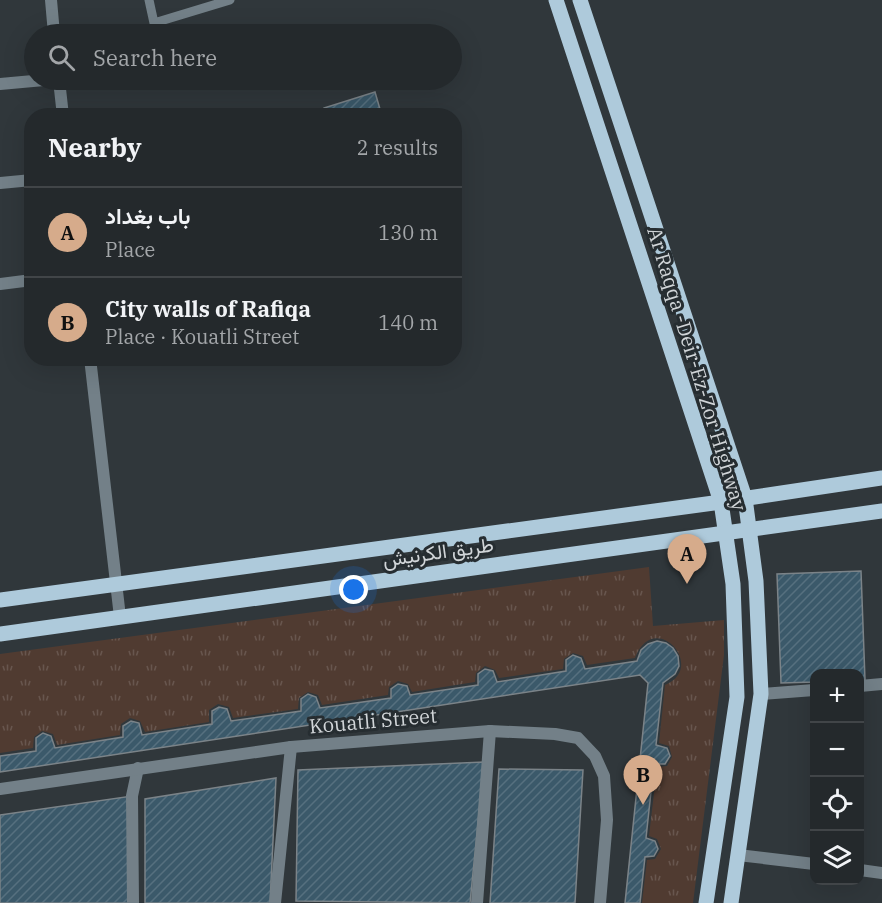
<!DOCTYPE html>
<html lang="en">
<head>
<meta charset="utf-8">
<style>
  body { margin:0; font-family:"IBM Plex Serif",Vazirmatn,serif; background:#2c3134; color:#f1f3f6 }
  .controls { position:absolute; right:18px; bottom:18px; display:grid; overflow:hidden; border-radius:12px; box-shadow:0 6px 24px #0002 }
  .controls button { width:54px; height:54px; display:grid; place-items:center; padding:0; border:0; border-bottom:2px solid #414548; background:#24292c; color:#f1f3f6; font:30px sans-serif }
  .you { position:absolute; left:354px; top:590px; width:21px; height:21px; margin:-15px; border:4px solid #fff; border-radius:50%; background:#1a73e8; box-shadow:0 0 0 9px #1a73e833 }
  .badge { display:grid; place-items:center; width:39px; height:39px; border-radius:50%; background:#d6ab8b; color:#111; font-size:20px; font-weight:700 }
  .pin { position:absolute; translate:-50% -50px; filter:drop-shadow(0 2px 3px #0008) }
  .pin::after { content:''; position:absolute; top:32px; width:21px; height:18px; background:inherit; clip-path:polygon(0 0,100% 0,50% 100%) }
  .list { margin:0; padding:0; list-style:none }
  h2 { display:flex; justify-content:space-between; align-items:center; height:78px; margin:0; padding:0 24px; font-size:26px }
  h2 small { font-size:20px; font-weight:400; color:#a3a6a9 }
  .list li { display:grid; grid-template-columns:39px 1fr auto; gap:18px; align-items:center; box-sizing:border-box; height:90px; padding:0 24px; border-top:2px solid #414548 }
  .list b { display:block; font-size:22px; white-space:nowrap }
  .list p { margin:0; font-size:20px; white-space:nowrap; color:#a3a6a9 }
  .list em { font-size:20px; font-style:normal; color:#a3a6a9 }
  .icon { flex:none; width:33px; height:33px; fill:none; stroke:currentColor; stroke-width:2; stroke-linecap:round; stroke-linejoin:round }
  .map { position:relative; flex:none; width:882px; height:903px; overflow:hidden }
  .search { position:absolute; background:#24292c; box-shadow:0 6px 24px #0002; left:24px; top:24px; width:438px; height:66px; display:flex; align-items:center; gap:15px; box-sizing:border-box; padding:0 21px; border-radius:33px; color:#a3a6a9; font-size:22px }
  .panel { position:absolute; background:#24292c; box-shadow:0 6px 24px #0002; left:24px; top:108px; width:438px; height:258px; border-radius:24px }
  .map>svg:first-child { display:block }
  .park { fill:url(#park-tufts) }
  .building { fill:url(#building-hatch); stroke:#7b8388; stroke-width:1.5 }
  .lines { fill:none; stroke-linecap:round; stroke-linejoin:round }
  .service { stroke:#738088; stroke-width:9 }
  .minor { stroke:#738088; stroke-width:12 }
  .tertiary { stroke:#738088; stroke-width:12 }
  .primary { stroke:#aecadb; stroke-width:15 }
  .labels { text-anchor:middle; stroke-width:6; stroke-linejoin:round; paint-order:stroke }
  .street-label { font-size:20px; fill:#d1d5d8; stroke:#262d31 }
</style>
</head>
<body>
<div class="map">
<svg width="882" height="903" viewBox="0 0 882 903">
  <defs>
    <pattern id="park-tufts" width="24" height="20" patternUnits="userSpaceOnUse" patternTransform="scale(1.5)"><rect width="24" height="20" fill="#503b31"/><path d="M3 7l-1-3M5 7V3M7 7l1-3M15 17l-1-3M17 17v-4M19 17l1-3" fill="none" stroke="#68564e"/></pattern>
    <pattern id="building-hatch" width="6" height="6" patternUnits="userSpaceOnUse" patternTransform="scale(1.5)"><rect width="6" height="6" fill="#3b596a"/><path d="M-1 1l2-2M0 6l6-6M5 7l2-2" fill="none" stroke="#56707f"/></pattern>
  </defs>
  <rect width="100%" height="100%" fill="#30373b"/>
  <path class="park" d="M 649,567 L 653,626 L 724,620 L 724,655 L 693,903 L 642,903 L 647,860 L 655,859 L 661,849 L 657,839 L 649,836 L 657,767 L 667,766 L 672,757 L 669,746 L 659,743 L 665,685 C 708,667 654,608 635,658 L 587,665 L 583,656 L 573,653 L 564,659 L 563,669 L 499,678 L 495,670 L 485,666 L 476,673 L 475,682 L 412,692 L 408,684 L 398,681 L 389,687 L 388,695 L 322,705 L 318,695 L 308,692 L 299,698 L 298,709 L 233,718 L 229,707 L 218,704 L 209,710 L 209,722 L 145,732 L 140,721 L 130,718 L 121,724 L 120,735 L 57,745 L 53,734 L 42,731 L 34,737 L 33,748 L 0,753 L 0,654 Z"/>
  <g class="building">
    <polygon points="375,92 382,116 354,116 353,114 326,116 324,108"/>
    <polygon points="861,571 865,680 860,681 860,674 814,674 814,682 781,683 777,574"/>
    <polygon points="657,641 666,643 673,648 678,656 679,666 675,674 663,683 656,745 667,748 670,756 665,764 654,764 646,838 655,841 658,849 654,856 645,857 640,903 625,903 648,683 640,675 0,772 0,756 36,751 36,738 43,733 51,736 55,748 123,737 123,726 131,721 139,723 142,735 212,724 212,711 219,707 227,709 231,721 301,711 301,699 308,694 316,697 320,708 391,698 391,689 398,684 407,686 410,695 478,685 478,674 485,669 493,671 497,682 566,671 566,660 573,655 581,658 585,669 637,661 641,650 648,644"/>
    <polygon points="484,762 470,903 296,901 298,770"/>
    <polygon points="499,769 583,770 575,903 490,903"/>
    <polygon points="276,778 270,903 145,903 145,799"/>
    <polygon points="132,796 129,903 0,903 0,815"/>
  </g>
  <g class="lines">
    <polyline class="service" points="149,0 154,23 230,0"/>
    <g class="minor">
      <polyline points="51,0 54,34"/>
      <polyline points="59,80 63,116"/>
      <polyline points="0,84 44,80"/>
      <polyline points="0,183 32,180"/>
      <polyline points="0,284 32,280"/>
      <polyline points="90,358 120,617"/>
      <polyline points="860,686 882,684"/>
      <polyline points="761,694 814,690"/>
      <polyline points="738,855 814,864"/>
      <polyline points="860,870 882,873"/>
      <polyline points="133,903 132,796 138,768"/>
      <polyline points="275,903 291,747"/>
      <polyline points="477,903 490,731"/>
    </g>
    <polyline class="tertiary" points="0,789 291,747 490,731 555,734 578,738 595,756 604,776 607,820 600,903"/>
    <g class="primary">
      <polyline points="556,0 721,502 733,584 737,697 706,903"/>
      <polyline points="580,0 745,498 756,581 761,694 731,903"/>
      <polyline points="0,600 721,502 882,478"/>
      <polyline points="0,634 882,511"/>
    </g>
  </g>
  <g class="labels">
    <g class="street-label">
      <text transform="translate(697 369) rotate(73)" y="7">Ar Raqqa -Deir-Ez-Zor Highway</text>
      <text transform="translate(438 552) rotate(-8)" y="7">طريق الكرنيش</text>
      <text transform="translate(373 721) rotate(-5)" y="7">Kouatli Street</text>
    </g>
  </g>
</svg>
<div class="controls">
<button>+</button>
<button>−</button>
<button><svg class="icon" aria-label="locate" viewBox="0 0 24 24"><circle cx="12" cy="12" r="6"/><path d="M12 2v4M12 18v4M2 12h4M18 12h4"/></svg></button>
<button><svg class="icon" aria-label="layers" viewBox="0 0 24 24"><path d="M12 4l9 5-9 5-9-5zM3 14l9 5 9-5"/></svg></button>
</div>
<div class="you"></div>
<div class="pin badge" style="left:687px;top:584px">A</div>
<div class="pin badge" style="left:643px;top:805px">B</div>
<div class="search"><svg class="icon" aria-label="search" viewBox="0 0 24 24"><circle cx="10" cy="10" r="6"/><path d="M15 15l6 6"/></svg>Search here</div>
<section class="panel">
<h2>Nearby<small>2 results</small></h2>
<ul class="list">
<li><span class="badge">A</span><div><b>باب بغداد</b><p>Place</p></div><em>130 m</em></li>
<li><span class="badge">B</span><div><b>City walls of Rafiqa</b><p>Place · Kouatli Street</p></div><em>140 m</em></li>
</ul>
</section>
</div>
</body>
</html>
